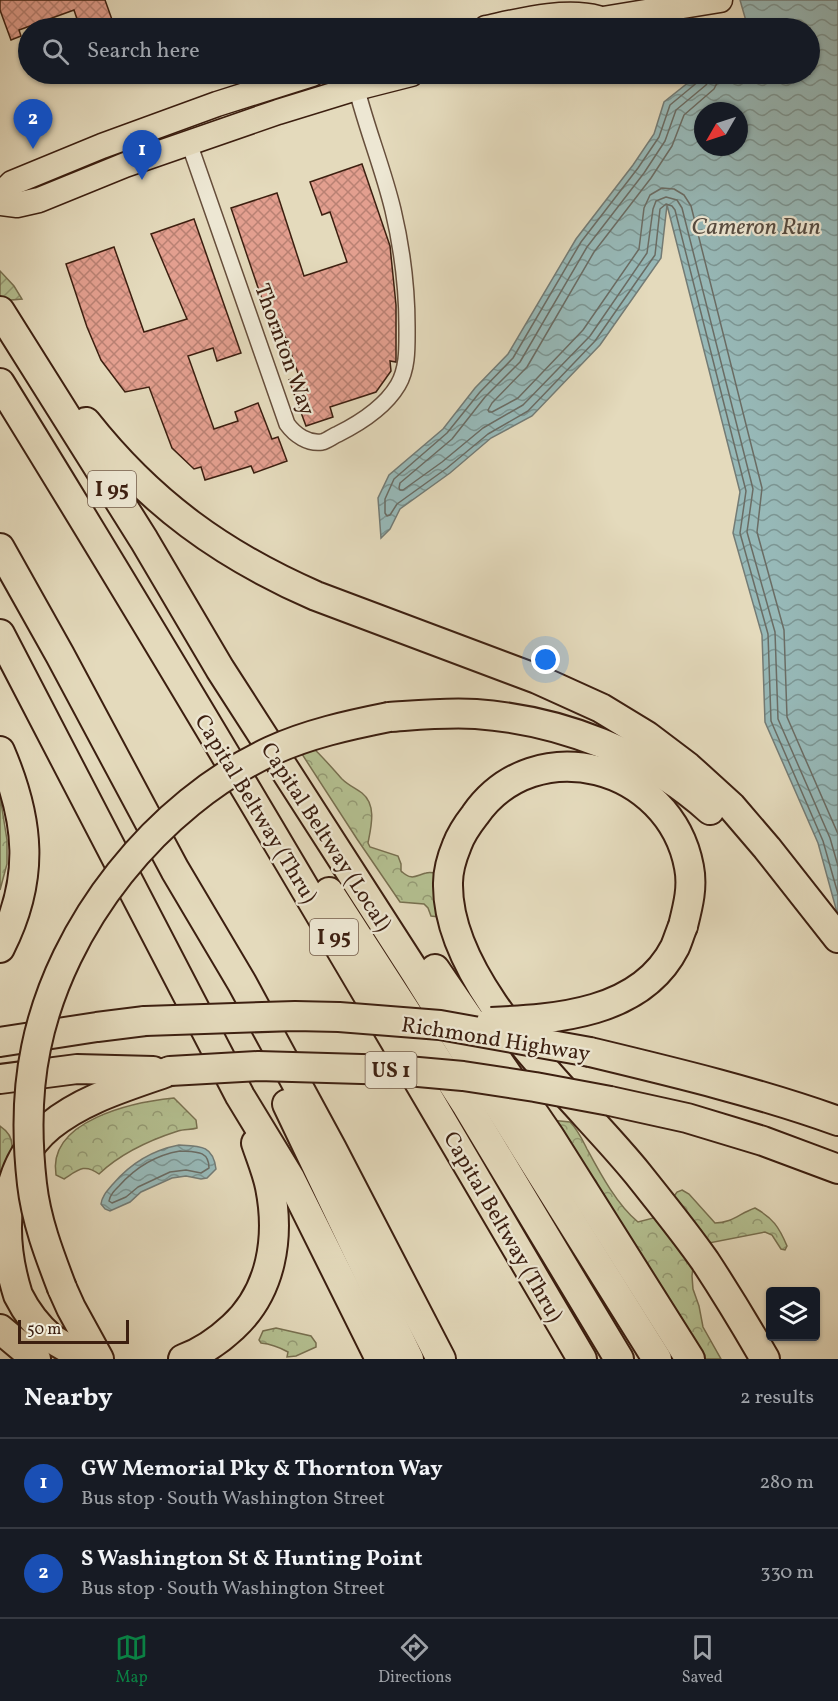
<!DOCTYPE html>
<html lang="en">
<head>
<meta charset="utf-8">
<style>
  body { margin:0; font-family:Vollkorn,serif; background:#242831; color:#f1f3f6 }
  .controls { position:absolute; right:18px; bottom:18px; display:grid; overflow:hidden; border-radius:6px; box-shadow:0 2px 4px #0004 }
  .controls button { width:54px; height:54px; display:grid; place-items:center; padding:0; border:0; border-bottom:2px solid #363941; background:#171b24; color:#f1f3f6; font:30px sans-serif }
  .compass { position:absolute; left:694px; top:102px; width:54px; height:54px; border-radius:50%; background:#171b24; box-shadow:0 2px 4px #0004; rotate:231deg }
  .scale { position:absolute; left:18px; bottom:15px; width:111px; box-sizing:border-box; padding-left:6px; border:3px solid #3c1f10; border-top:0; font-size:16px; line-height:21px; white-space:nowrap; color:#3c1f10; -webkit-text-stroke:4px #ede7d3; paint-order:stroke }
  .you { position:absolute; left:546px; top:660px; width:21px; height:21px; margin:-15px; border:4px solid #fff; border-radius:50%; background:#1a73e8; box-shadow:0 0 0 9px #1a73e833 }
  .badge { display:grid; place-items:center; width:39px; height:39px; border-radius:50%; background:#0b8043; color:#fff; font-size:20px; font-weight:700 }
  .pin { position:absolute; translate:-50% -50px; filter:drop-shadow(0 2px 3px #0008) }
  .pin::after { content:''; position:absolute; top:32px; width:21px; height:18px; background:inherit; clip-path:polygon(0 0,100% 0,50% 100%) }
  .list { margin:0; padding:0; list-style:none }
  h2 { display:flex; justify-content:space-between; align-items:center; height:78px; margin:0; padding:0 24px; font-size:26px }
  h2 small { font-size:20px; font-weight:400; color:#9ea1a6 }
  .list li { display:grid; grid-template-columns:39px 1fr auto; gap:18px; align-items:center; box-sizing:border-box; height:90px; padding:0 24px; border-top:2px solid #363941 }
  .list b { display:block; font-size:22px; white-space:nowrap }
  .list p { margin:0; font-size:20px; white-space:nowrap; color:#9ea1a6 }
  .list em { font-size:20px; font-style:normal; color:#9ea1a6 }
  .icon { flex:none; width:33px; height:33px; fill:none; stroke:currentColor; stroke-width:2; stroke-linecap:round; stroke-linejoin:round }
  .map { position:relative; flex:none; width:838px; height:1359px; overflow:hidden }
  .search { position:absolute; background:#171b24; box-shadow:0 2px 4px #0004; left:18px; right:18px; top:18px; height:66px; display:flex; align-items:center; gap:15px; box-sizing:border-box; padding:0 21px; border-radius:33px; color:#9ea1a6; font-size:22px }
  .sheet { height:258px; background:#171b24 }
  nav { display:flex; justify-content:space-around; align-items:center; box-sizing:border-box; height:84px; border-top:2px solid #363941; background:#171b24; font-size:16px; color:#9ea1a6 }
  nav a { display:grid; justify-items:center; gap:3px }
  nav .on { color:#0b8043 }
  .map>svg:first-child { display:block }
  .forest { fill:url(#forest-crowns); stroke:#787050; stroke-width:1.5 }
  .garden { fill:url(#garden-furrows); stroke:#787050; stroke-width:1.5 }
  .water { fill:url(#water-waves); stroke:#737b75; stroke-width:1.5; fill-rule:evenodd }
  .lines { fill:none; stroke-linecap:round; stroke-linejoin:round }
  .shore { stroke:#6a6c64; stroke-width:1.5 }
  .building { fill:url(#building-cross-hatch); stroke:#3c1f10; stroke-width:1.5 }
  .street-casing { stroke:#664e3b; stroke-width:18 }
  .primary-casing { stroke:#3c1f10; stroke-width:27 }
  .highway-casing { stroke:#3c1f10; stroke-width:32 }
  .street { stroke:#ede7d3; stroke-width:15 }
  .primary { stroke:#e4dabc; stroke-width:24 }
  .highway { stroke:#e4dabc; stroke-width:28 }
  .highway-bridge-casing { stroke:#3c1f10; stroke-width:32; stroke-linecap:butt }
  .highway-bridge { stroke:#e4dabc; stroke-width:28 }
  .labels { text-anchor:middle; stroke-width:4.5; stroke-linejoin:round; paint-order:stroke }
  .shield { fill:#ede7d3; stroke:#715b4a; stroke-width:1.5 }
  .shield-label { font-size:21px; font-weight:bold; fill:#3c1f10 }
  .street-label { font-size:22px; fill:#3c1f10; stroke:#ede7d3 }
  .water-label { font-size:24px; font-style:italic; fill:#574d42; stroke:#ede7d3 }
</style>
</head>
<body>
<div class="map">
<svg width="838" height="1359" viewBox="0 0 838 1359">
  <defs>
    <pattern id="forest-crowns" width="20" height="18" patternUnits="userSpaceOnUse" patternTransform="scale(1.5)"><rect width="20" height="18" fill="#b4c091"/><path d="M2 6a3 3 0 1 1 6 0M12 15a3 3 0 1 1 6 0" fill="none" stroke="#949b75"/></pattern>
    <pattern id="garden-furrows" width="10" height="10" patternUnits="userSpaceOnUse" patternTransform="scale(1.5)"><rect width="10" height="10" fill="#b4c091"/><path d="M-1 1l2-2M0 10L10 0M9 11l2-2" fill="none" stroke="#949b75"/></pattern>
    <pattern id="water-waves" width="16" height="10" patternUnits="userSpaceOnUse" patternTransform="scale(1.5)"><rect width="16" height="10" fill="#97b9b8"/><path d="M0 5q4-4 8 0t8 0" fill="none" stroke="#7c9694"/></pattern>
    <pattern id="building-cross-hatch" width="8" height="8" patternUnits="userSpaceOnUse" patternTransform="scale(1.5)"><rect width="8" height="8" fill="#e39f8f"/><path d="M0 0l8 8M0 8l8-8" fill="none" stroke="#b98173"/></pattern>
  </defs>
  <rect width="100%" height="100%" fill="#e4dabc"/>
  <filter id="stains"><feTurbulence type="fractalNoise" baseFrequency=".00333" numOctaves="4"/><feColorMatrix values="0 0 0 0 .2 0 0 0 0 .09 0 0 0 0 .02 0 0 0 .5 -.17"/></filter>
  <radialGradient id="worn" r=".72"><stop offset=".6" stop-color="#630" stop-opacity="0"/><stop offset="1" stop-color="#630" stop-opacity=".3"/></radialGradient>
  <g class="forest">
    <path d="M 312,747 C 323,757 332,768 342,779 C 348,785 355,788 362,793 C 377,805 371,827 368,843 L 370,847 L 398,856 L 401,864 L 401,871 C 412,881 415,876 426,873 C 429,872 434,873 437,873 L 439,917 L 431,916 L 428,908 L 424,904 L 400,902 L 357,839 L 300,751 Z"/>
    <polygon points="0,796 7,840 7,864 0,890"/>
    <path d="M 174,1098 L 196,1120 L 197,1128 C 191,1130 184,1129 178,1131 C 150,1140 120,1154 99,1174 C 84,1163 78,1170 64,1179 L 56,1175 C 47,1120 134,1102 174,1098 Z"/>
    <path d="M 550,1120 L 570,1122 C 578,1130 582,1139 587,1149 C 600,1173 617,1205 638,1222 L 657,1217 L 693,1267 L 692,1276 L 693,1289 L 699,1306 L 703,1327 L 721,1359 L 702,1359 Z"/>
    <path d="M 0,1126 C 21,1140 10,1157 0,1174 Z"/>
    <path d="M 682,1190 L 689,1194 L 715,1223 C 732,1223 740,1213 755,1208 C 773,1218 779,1227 787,1246 L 785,1250 L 781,1249 L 772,1235 L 765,1232 L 704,1244 L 672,1199 L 677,1192 Z"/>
    <path d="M 276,1328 L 311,1336 L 316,1343 L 316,1347 L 296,1356 L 287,1357 L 288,1352 C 279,1347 271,1344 261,1343 L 259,1340 L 263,1331 Z"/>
  </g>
  <polygon class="garden" points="0,271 14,286 22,299 0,301"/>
  <g class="water">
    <path d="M 740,0 L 838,0 L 838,916 L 818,843 L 765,722 L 762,635 L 733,533 L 740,492 L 667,205 L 661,258 L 600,345 L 532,416 L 491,438 L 450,473 L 400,509 L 390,529 L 381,538 L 378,498 L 389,475 L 443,429 L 475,388 L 508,354 L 576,239 L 633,165 L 654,134 L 664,102 L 699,74 L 810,74 L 810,28 L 748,28 ZM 703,111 L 739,111 L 739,147 L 703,147 Z"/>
    <path d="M 179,1145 C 200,1146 213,1145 216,1169 L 207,1178 L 201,1179 L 186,1176 L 172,1178 L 141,1192 L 130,1202 L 110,1211 L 105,1209 L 101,1204 C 102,1196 107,1191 113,1184 C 130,1164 153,1150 179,1145 Z"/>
  </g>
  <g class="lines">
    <g class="shore">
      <polyline points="702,74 699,81 670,105 659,137 638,168 581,242 513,358 480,392 447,433 394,479 385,499 385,513 387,516 390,515 397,504 447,468 488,434 528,411 595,341 655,255 660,209 666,204 672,206 675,210 746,491 740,533 768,634 771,721 823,841 838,894"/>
      <polyline points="709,74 709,80 706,85 676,110 665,141 644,173 587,247 520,362 485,397 452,439 400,483 399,488 400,490 403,490 442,462 483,428 523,405 590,336 647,253 653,209 656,201 666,197 677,200 682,208 753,489 747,532 775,632 778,719 830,838 838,866"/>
      <polyline points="718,74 718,81 714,89 684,115 672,146 651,178 594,252 527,367 492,403 488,410 489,412 492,412 518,398 583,330 639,249 644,208 650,195 662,188 674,189 684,195 691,206 762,488 757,532 784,630 787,717 838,834"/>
      <path d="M 180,1151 C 195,1152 209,1150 209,1168 L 201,1173 L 186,1170 L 170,1172 L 138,1187 L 126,1197 L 112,1203 L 109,1201 C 110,1195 114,1191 119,1186 C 135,1168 156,1155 180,1151 Z"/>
    </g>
  </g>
  <g class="building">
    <polygon points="0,0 105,0 115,28 80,28 74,10 19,30 21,36 11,40 0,10"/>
    <polygon points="362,164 390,246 396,305 396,362 390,361 391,371 376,392 330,407 333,417 306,426 289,380 299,376 281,325 272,329 231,208 277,193 304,276 347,262 330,212 322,215 310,182"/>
    <polygon points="194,219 241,353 217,361 213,348 188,356 214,429 238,421 235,412 258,403 272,439 278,437 287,461 254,473 251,466 205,480 201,467 194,469 172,448 149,387 125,392 101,360 87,327 66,264 114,247 144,332 187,319 151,234"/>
  </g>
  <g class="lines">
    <defs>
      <path id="street" d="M 189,143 L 287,424 C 295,435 308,444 322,442 C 327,441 333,436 338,434 C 360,423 385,407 398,385 C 408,368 407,347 407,327 C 407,287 402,248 393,210 C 382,164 363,120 353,74"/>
      <g id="primary">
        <path d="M 486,28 C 519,21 565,9 598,18"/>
        <polyline points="579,28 603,19 720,0"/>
        <polyline points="0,195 12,183 102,146 217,104 312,74"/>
        <polyline points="0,203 17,205 39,200 125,165 278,112 356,88 411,74"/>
      </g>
      <g id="highway">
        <polyline points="0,311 144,540 220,669 415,972 657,1359"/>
        <path d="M 0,383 C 199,705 390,1033 582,1359"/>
        <path d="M 86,422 C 150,503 222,555 316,596 L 537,679 L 601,708 L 647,736 L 688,767 L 731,806 L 767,848 L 838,938"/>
        <polyline points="0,548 60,655 175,870 242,983 332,1149 441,1359"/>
        <polyline points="0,634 240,1096 290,1178 380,1359"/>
        <path d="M 389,717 C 418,715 447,712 476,714 C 560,720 647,753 710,810"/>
        <path d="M 0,751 C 30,821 35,879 0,948"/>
        <polyline points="329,892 467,1106 619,1359"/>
        <path d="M 683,926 C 688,906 693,887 689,867 C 670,765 535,729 475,815 C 468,824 461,834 457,845 C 452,857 448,870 448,883 C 446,987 577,1098 638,1174 C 661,1203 684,1231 705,1261 C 726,1293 746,1326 765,1359"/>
        <polyline points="435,969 550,1137 690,1359"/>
        <polyline points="0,1042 97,1027 145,1021"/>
        <path d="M 590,1052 C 673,1072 757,1092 838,1121"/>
        <polyline points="0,1079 77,1069 153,1071"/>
        <polyline points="610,1101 687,1118 763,1141 838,1169"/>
        <polyline points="287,1104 409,1359"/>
        <polyline points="62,1288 71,1308 99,1359"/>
        <polyline points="0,1329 36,1359"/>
        <path d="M 92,1359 C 77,1353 64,1347 51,1338 C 37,1326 26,1311 18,1295 C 0,1238 0,1167 50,1126 C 84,1098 129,1086 170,1071"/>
        <path d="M 183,1359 C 202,1352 218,1341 233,1327 C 272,1291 280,1237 270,1187 C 267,1172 261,1158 256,1143"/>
      </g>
    </defs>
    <use href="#street" class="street-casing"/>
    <use href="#primary" class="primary-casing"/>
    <use href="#highway" class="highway-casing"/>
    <use href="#street" class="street"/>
    <use href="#primary" class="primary"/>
    <use href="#highway" class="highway"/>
    <defs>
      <g id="highway-bridge">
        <polyline points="145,1021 295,1016 339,1017 440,1025 590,1052"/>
        <path d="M 491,1022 C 556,1019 641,1014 675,947 C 678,940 680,933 683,926"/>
        <polyline points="170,1071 258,1066 396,1070 463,1076 535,1087 610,1101"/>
        <path d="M 62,1288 C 49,1254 36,1220 32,1184 C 27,1140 27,1091 36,1048 C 61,924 157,804 271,751 C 308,734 349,725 389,717"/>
      </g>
    </defs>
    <use href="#highway-bridge" class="highway-bridge-casing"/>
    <use href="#highway-bridge" class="highway-bridge"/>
  </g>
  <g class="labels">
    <g class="shield">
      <rect x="88" y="471" width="48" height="36" rx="4.5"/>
      <rect x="310" y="919" width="48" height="36" rx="4.5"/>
      <rect x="365.5" y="1052" width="51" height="36" rx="4.5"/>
    </g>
    <g class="shield-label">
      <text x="112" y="496">I 95</text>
      <text x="334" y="944">I 95</text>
      <text x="391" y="1077">US 1</text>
    </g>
    <g class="street-label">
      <text transform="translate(286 349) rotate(70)" y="8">Thornton Way</text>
      <text transform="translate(257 808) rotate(59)" y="8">Capital Beltway (Thru)</text>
      <text transform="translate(327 836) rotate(57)" y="8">Capital Beltway (Local)</text>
      <text transform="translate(496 1038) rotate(9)" y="8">Richmond Highway</text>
      <text transform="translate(504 1226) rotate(60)" y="8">Capital Beltway (Thru)</text>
    </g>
    <g class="water-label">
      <text x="756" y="234">Cameron Run</text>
    </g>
  </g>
  <rect width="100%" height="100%" filter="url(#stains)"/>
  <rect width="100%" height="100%" fill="url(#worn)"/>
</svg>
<div class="controls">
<button><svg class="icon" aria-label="layers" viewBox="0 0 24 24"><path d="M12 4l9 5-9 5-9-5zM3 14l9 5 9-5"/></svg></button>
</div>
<svg class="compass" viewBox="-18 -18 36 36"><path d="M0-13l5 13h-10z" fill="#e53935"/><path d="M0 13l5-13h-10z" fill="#9ea1a6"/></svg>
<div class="scale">50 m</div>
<div class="you"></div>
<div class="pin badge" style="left:142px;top:180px;background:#1a4fb4">1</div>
<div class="pin badge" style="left:33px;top:149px;background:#1a4fb4">2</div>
<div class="search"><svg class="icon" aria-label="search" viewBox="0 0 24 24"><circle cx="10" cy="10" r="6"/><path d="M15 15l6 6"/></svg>Search here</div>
</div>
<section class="sheet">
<h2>Nearby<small>2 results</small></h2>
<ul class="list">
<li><span class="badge" style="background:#1a4fb4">1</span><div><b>GW Memorial Pky &amp; Thornton Way</b><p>Bus stop · South Washington Street</p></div><em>280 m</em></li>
<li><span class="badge" style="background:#1a4fb4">2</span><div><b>S Washington St &amp; Hunting Point</b><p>Bus stop · South Washington Street</p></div><em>330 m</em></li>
</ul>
</section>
<nav>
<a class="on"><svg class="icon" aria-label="map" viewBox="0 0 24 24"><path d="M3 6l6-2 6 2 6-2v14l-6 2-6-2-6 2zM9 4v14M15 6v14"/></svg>Map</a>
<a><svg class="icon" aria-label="directions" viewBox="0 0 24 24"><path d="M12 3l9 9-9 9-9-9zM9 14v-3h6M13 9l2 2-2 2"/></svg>Directions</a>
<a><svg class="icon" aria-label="saved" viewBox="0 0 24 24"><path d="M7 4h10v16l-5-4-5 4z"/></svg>Saved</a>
</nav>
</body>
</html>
